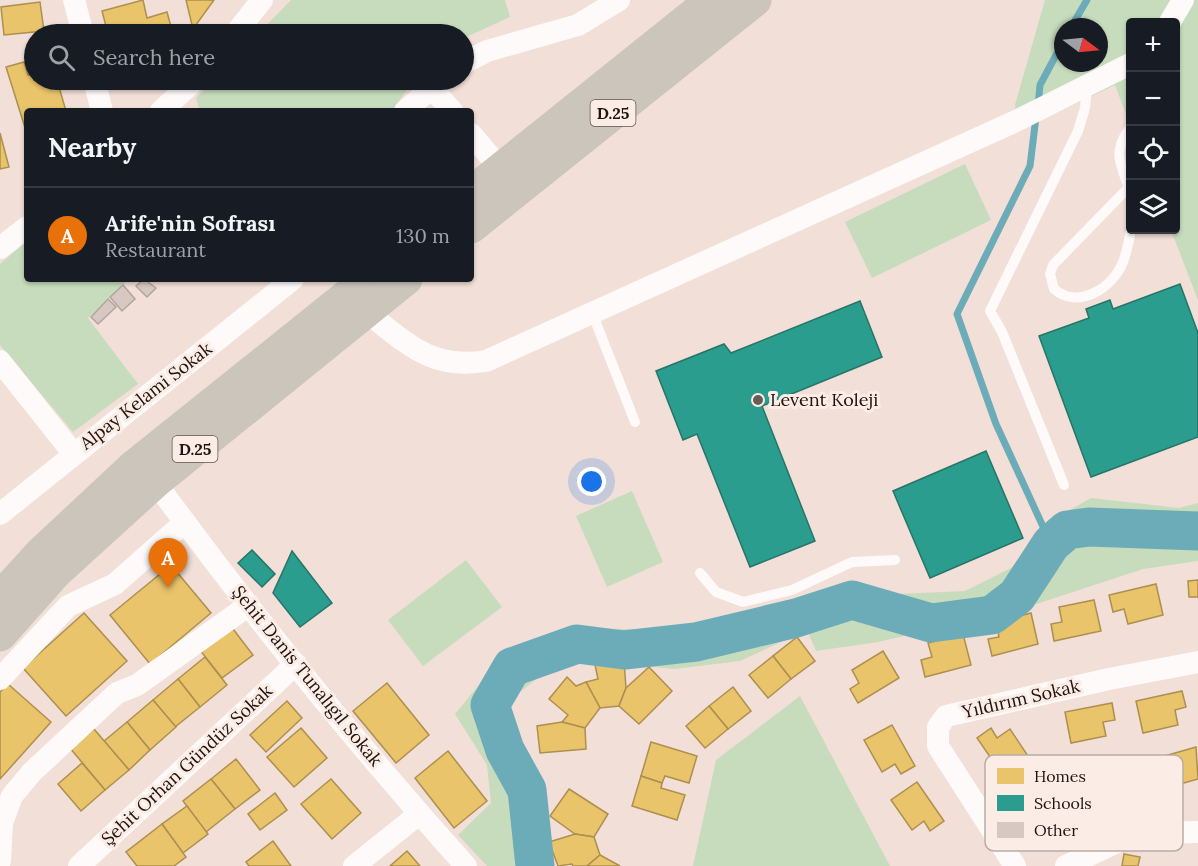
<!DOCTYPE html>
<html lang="en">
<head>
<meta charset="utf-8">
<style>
  body { margin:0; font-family:Lora,serif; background:#20242c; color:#f1f3f6 }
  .controls { position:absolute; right:18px; top:18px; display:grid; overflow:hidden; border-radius:6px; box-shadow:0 2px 4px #0004 }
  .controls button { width:54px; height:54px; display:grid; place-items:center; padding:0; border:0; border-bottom:2px solid #363941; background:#171b24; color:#f1f3f6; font:30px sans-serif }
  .compass { position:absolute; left:1054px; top:18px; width:54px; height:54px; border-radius:50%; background:#171b24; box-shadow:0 2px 4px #0004; rotate:106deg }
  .you { position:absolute; left:592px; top:482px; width:21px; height:21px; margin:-15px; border:4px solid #fff; border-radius:50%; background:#1a73e8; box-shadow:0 0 0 9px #1a73e833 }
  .badge { display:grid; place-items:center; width:39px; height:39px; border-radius:50%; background:#1a73e8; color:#fff; font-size:20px; font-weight:700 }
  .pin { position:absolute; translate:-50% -50px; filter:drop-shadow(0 2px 3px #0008) }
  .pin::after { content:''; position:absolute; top:32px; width:21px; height:18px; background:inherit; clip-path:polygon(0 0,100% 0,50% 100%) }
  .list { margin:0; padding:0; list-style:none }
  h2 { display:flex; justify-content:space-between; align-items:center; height:78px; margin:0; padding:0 24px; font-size:26px }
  h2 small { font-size:20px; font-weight:400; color:#9ea1a6 }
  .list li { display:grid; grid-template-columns:39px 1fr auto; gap:18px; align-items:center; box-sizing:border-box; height:96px; padding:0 24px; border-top:2px solid #363941 }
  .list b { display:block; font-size:22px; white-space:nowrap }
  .list p { margin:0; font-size:20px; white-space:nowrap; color:#9ea1a6 }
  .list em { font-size:20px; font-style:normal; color:#9ea1a6 }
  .icon { flex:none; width:33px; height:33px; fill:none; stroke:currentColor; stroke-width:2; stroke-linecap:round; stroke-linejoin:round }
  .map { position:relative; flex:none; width:1198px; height:866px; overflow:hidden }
  .search { position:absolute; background:#171b24; box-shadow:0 2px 4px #0004; left:24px; top:24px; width:450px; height:66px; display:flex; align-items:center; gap:15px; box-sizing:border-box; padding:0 21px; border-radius:33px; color:#9ea1a6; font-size:22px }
  .panel { position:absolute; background:#171b24; box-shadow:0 2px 4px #0004; left:24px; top:108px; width:450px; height:174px; border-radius:6px }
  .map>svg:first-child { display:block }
  .green { fill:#c7dcbd; fill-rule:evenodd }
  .homes { fill:#e9c46a; stroke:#ad8f4f; stroke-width:1.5 }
  .schools { fill:#2a9d8f; stroke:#277469; stroke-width:1.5 }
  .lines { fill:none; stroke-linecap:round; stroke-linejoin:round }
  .stream { stroke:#6cacb8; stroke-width:7 }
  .river { stroke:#6cacb8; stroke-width:39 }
  .building { fill:#d7c8c2; stroke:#b3a49e; stroke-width:1.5 }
  .service { stroke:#fdfaf9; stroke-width:10 }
  .minor { stroke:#fdfaf9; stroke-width:22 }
  .primary { stroke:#cbc5bc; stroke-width:33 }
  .poi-dot { fill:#6a5b55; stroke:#fbede6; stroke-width:2 }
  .labels { text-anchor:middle; stroke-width:6; stroke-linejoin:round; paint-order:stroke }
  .shield { fill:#fbede6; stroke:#625550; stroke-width:1.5 }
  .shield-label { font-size:16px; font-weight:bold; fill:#20140f }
  .street-label { font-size:18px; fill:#20140f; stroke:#fbede6 }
  .poi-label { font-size:18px; fill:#20140f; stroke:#fbede6; text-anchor:start }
  .key { fill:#fbede6; stroke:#b9aca6; stroke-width:1.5 }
  .key-label { font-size:16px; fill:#20140f }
</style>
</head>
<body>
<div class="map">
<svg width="1198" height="866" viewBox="0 0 1198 866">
  <rect width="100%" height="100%" fill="#f2dfd7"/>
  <g class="green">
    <polygon points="291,0 505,0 510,17 464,38 464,34 258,34"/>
    <path d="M 1045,0 L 1198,0 L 1198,300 L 1171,230 L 1176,230 L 1176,22 L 1130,22 L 1130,125 L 1115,85 L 1016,132 L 1015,105 ZM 1063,27 L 1099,27 L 1099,63 L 1063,63 Z"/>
    <polygon points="214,80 414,80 392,111 200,111 196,98"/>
    <polygon points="965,164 991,220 872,278 845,222"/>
    <polygon points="27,241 27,279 129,279 88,318 138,384 73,432 0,345 0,264"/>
    <polygon points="632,491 663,562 607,587 576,516"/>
    <polygon points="1091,498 1179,508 1198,503 1198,561 1143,569 1021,609 878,642 816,651 807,630 740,661 674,669 586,660 538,678 508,701 504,727 541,785 544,855 547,866 487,866 458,835 491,803 487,765 455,714 493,668 573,628 687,630 728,619 749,619 844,582 898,594 965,591 1027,560 1059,516"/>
    <polygon points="466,560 502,607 423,666 388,620"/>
    <polygon points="800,696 890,866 693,866 716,760"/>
  </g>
  <g class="homes">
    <polygon points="143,0 147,18 167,12 173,34 108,34 102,11"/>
    <polygon points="186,0 214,0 193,29"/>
    <polygon points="40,2 44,31 4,35 1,7"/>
    <polygon points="24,62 28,75 34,73 34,80 57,80 66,111 27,111 27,134 6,67"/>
    <polygon points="0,133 9,167 0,169"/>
    <polygon points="171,565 211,613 150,664 110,615"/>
    <polygon points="1198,580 1198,597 1189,597 1188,581"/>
    <polygon points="1156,584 1163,615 1128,624 1124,609 1113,612 1109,595"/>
    <polygon points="1094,600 1101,631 1054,641 1051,624 1062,622 1059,607"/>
    <polygon points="84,613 127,661 66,716 23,668"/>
    <polygon points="1031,613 1038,644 992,656 988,639 999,637 996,622"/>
    <polygon points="230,625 253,655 222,678 199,649"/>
    <polygon points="963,634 971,665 925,677 921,660 932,657 928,643"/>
    <polygon points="797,637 815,661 791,679 773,656"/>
    <polygon points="883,651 899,678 858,703 850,689 859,683 852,670"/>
    <polygon points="773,656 791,679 768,698 749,675"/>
    <polygon points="205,657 227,685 200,707 178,679"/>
    <polygon points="624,661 626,688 619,706 600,708 586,682 598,679 595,665"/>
    <polygon points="649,667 672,691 639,724 619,706 626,688"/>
    <polygon points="567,677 576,686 586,682 600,708 585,728 562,722 568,715 549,699"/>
    <polygon points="178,679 200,707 175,727 153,700"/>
    <polygon points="387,683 429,735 396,763 353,711"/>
    <polygon points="8,684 51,722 0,779 0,692"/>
    <polygon points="733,687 751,711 728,729 709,706"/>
    <polygon points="1182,691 1186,707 1175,710 1178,725 1143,733 1136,701"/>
    <polygon points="153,700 176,727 150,750 127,722"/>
    <polygon points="287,701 302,718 266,752 250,735"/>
    <polygon points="1112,703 1115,720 1103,722 1106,736 1071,743 1065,712"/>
    <polygon points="709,706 728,729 705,748 686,726"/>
    <polygon points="127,722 150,750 129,770 104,741"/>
    <polygon points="562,722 585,728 586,749 540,753 537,726"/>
    <polygon points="892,725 915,766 901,774 895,764 882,772 864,740"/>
    <polygon points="301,728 327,758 294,787 267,757"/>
    <polygon points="991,728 997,738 1010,729 1030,759 1004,777 977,738"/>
    <polygon points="94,729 129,770 105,790 70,748"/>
    <polygon points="651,742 697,756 689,783 665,776 662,783 641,776"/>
    <polygon points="1196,747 1198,779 1159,790 1154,774 1165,771 1161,757"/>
    <polygon points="448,751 487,801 454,828 415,778"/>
    <polygon points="236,759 260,790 235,809 211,779"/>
    <polygon points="82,763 105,790 81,811 58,784"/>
    <polygon points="641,776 662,783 661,788 685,795 677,820 632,806"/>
    <polygon points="211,779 235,809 206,832 183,801"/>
    <polygon points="331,779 361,813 332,839 301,804"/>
    <polygon points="917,782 944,821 930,831 924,821 912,830 891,800"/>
    <polygon points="569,789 608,814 594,837 575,834 550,816"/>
    <polygon points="275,793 287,810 260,830 248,814"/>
    <polygon points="187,806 208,834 183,853 162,824"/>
    <polygon points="162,824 186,857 174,866 137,866 126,852"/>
    <polygon points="575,834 594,837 600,855 587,866 573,866 572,864 558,866 549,842"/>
    <polygon points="273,841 291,866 249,866 246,862"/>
    <polygon points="407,851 420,866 390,866"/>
    <polygon points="1124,854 1140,857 1138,866 1122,866"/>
    <polygon points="600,855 620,866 587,866"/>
  </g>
  <g class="schools">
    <polygon points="1180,284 1198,333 1198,437 1091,477 1039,336 1089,318 1086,309 1110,300 1113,309"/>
    <polygon points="860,301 882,357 762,406 815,541 750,567 697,434 683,440 656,371 724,344 731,353"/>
    <polygon points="986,451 1023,538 930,578 893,491"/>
    <polygon points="252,550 275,574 262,587 238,563"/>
    <polygon points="292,551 332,603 300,627 273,593"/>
  </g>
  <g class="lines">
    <g class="stream">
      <polyline points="1071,27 1087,0"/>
      <polyline points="1038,106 1040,85 1063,42"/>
      <polyline points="1036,117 1030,166 957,314 996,424 1051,544"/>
    </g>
    <polyline class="river" points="535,866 527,790 505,750 490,705 512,667 577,644 624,650 696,642 796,618 852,600 931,623 992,615 1017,596 1051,544 1067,530 1089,527 1198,531"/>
  </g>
  <g class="building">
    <polygon points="144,279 156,288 147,297 136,286"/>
    <polygon points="123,285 135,299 122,311 110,297"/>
    <polygon points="108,299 116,307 98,324 91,317"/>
  </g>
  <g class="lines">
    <g class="service">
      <path d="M 1130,128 C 1112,151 1120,164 1130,190"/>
      <path d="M 1129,187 L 1053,265 L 1050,274 L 1054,289 C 1078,310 1113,288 1123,262 C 1127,252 1129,240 1131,230"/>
      <polyline points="593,315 635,422"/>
      <polyline points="1064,485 1002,332 990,311 1078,131 1085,108 1087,87"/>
      <polyline points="700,573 716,592 743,602 792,590 852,562 895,560"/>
    </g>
    <g class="minor">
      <polyline points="74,0 83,34"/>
      <polyline points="1170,22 1183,0"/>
      <polyline points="235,34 262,0"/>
      <polyline points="464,63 487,51 578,25 619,0"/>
      <polyline points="94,80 102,111"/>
      <polyline points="431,87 452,111"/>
      <polyline points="161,111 195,80"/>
      <polyline points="405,111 441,80"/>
      <polyline points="471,134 500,168"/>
      <polyline points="0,248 27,227"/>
      <path d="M 365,311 C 407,343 430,370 486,361 L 1016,121 L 1130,64"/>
      <polyline points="0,361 73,453"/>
      <path d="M 155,482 C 252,614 356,744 466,866"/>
      <polyline points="0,514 293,279"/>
      <polyline points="0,679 68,606 115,584 185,522"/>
      <polyline points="0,861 2,823 12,796 32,772 117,693 137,685 249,605"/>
      <polyline points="79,866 296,664"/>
      <polyline points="354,866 419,814"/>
      <polyline points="1015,866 938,746 938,727 946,716 1109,679 1198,662"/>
      <polyline points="1066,866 1128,837 1153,833 1198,832"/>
    </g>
    <g class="primary">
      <polyline points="471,193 712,0"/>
      <polyline points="471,227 755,0"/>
      <polyline points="0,598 40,554 132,468 368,279"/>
      <polyline points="0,635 56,572 155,482 406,279"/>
    </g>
  </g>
  <circle class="poi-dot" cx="758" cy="400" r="6"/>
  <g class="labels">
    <g class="shield">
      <rect x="590.5" y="100" width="45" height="26" rx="4.5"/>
      <rect x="172.5" y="436" width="45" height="26" rx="4.5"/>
    </g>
    <g class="shield-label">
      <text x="613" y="119">D.25</text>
      <text x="195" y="455">D.25</text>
    </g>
    <g class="street-label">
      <text transform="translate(146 396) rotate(-38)" y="6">Alpay Kelami Sokak</text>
      <text transform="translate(307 676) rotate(51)" y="6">Şehit Danis Tunalıgıl Sokak</text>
      <text transform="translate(1021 699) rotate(-13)" y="6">Yıldırım Sokak</text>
      <text transform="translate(187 765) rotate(-43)" y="6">Şehit Orhan Gündüz Sokak</text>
    </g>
    <g class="poi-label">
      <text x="770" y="406">Levent Koleji</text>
    </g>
  </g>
  <rect x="985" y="755" width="198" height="96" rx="9" class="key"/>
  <rect x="997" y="768" width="27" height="16" fill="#e9c46a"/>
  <rect x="997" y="795" width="27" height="16" fill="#2a9d8f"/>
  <rect x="997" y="822" width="27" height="16" fill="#d7c8c2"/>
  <g class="key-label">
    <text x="1034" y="782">Homes</text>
    <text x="1034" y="809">Schools</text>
    <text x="1034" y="836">Other</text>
  </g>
</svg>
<div class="controls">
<button>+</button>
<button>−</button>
<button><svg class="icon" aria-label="locate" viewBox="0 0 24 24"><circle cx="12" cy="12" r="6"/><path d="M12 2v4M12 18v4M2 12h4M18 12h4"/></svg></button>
<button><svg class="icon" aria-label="layers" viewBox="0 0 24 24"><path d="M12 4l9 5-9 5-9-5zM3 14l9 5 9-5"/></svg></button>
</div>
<svg class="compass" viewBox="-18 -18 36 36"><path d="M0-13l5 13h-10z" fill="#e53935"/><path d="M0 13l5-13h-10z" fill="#9ea1a6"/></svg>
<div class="you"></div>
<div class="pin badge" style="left:168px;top:588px;background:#e8710a">A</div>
<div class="search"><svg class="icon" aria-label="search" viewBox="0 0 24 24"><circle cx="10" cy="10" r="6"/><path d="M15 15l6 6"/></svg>Search here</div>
<section class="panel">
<h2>Nearby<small></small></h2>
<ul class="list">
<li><span class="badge" style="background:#e8710a">A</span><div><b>Arife'nin Sofrası</b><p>Restaurant</p></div><em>130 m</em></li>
</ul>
</section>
</div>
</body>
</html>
